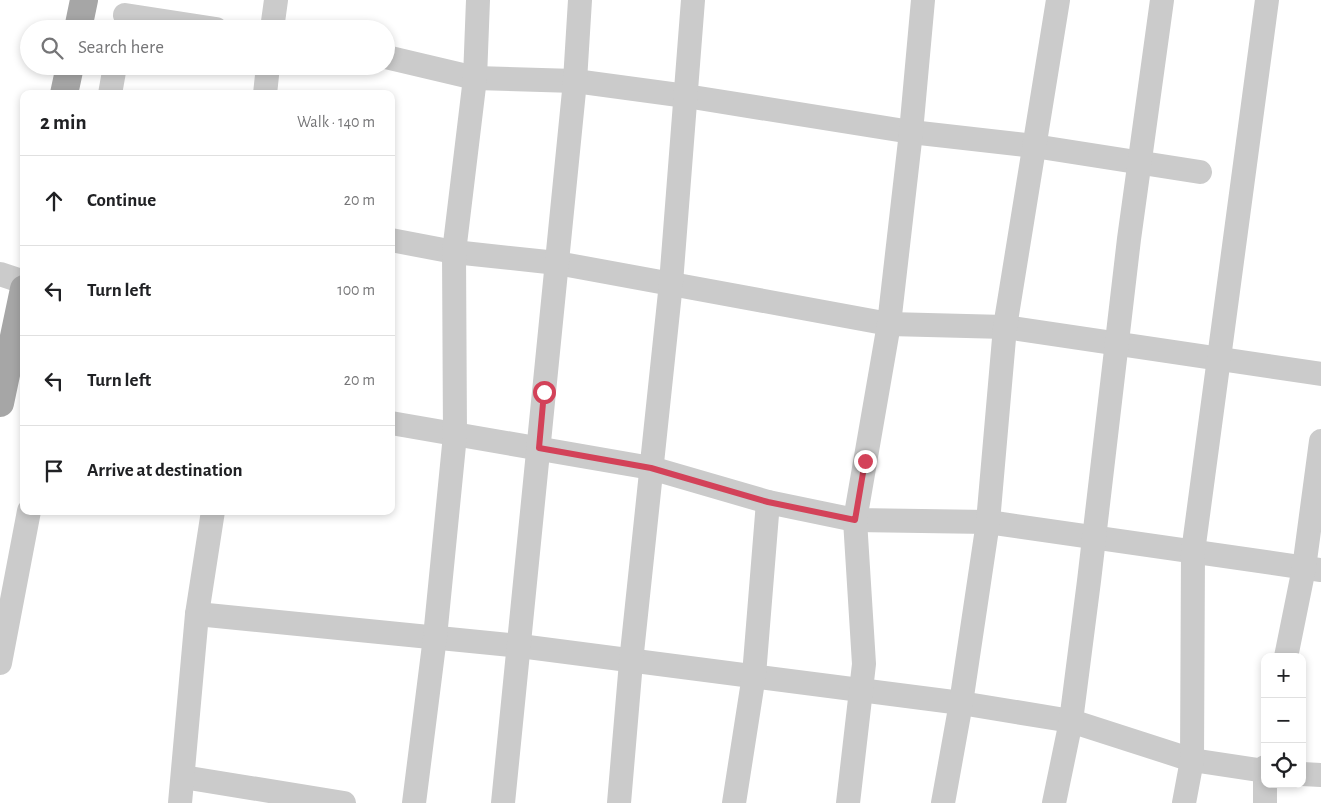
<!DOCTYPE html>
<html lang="en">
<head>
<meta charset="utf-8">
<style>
  body { margin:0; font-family:"Alegreya Sans",sans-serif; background:#f2f2f2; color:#202124 }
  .controls { position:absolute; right:15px; bottom:15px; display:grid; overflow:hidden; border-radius:10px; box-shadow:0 2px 8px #0003 }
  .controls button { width:45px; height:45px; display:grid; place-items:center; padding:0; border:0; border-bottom:1px solid #e0e0e0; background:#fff; color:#202124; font:25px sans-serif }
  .stop { position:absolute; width:15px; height:15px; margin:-11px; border:4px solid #d34259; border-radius:50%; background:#fff }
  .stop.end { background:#d34259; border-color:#fff; box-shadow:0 1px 5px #0008 }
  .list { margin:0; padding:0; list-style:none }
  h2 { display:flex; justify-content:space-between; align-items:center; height:65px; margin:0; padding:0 20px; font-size:21px }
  h2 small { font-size:16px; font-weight:400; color:#757577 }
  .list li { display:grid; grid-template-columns:32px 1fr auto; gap:15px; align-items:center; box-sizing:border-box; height:90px; padding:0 20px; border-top:1px solid #e0e0e0 }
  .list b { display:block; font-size:19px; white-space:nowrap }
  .list em { font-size:16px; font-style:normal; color:#757577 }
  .icon { flex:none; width:28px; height:28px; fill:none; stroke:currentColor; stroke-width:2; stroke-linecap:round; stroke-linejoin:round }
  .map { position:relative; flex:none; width:1321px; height:803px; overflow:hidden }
  .search { position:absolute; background:#fff; box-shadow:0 2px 8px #0003; left:20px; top:20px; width:375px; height:55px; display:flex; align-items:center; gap:12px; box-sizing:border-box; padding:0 18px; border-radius:28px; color:#757577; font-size:19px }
  .panel { position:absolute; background:#fff; box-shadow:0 2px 8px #0003; left:20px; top:90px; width:375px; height:425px; border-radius:10px }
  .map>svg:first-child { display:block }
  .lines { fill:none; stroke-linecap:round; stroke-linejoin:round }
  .street { stroke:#cbcbcb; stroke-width:24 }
  .primary { stroke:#a6a6a6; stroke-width:28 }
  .route { stroke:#d34259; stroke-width:6 }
</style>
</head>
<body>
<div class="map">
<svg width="1321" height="803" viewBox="0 0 1321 803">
  <rect width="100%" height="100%" fill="#fff"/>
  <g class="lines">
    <g class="street">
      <polyline points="125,15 216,29"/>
      <polyline points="272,29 276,0"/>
      <polyline points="386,57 475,78 575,81 686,96 911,132 1034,146 1200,172"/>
      <polyline points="110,94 115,66"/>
      <polyline points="265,94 268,66"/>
      <polyline points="391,240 454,252 557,263 889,324 1005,327 1321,374"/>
      <polyline points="0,274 24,282"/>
      <polyline points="391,423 651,468 768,502 855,520 988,522 1321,570"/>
      <polyline points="197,614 520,646 961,703 1071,721 1192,760 1265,771"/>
      <polyline points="1286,657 1304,568 1321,441"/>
      <polyline points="0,663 29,511"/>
      <polyline points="1302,774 1321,775"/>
      <polyline points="183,777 344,803"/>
      <polyline points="180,803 197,614 213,511"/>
      <polyline points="414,803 435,637 455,435 454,252 475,78 478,0"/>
      <polyline points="503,803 575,81 580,0"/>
      <polyline points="619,803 631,662 671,283 693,0"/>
      <polyline points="734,803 754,675 768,502"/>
      <polyline points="848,803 864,664 855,520 889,324 911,132 923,0"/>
      <polyline points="943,803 961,703 988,522 1005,327 1058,0"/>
      <polyline points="1054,803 1071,721 1089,581 1129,239 1162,0"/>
      <polyline points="1184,803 1192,760 1193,552 1267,0"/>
      <polyline points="1265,803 1265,767"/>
    </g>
    <g class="primary">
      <polyline points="78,29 84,0"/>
      <polyline points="64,94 70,66"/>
      <polyline points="0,403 24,289"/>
    </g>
  </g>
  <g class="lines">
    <polyline class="route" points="544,392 539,448 651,468 768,502 855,520 865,461"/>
  </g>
</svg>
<div class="controls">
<button>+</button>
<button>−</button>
<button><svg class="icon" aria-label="locate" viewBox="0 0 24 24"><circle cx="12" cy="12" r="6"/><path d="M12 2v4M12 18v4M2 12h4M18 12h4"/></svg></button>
</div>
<div class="stop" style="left:544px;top:392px"></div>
<div class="stop end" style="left:865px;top:461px"></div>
<div class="search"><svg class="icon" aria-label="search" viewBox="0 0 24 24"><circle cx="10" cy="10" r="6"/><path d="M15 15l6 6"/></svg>Search here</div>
<section class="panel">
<h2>2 min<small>Walk · 140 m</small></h2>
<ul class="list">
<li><svg class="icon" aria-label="ahead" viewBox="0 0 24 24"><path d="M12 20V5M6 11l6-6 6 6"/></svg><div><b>Continue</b></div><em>20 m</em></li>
<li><svg class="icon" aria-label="left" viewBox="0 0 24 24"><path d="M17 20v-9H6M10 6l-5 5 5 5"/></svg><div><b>Turn left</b></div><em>100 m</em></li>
<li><svg class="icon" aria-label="left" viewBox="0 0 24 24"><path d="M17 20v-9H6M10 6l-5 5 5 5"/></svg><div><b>Turn left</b></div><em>20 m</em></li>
<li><svg class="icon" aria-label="arrive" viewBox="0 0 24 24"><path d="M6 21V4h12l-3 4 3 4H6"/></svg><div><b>Arrive at destination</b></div></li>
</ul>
</section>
</div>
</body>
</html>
